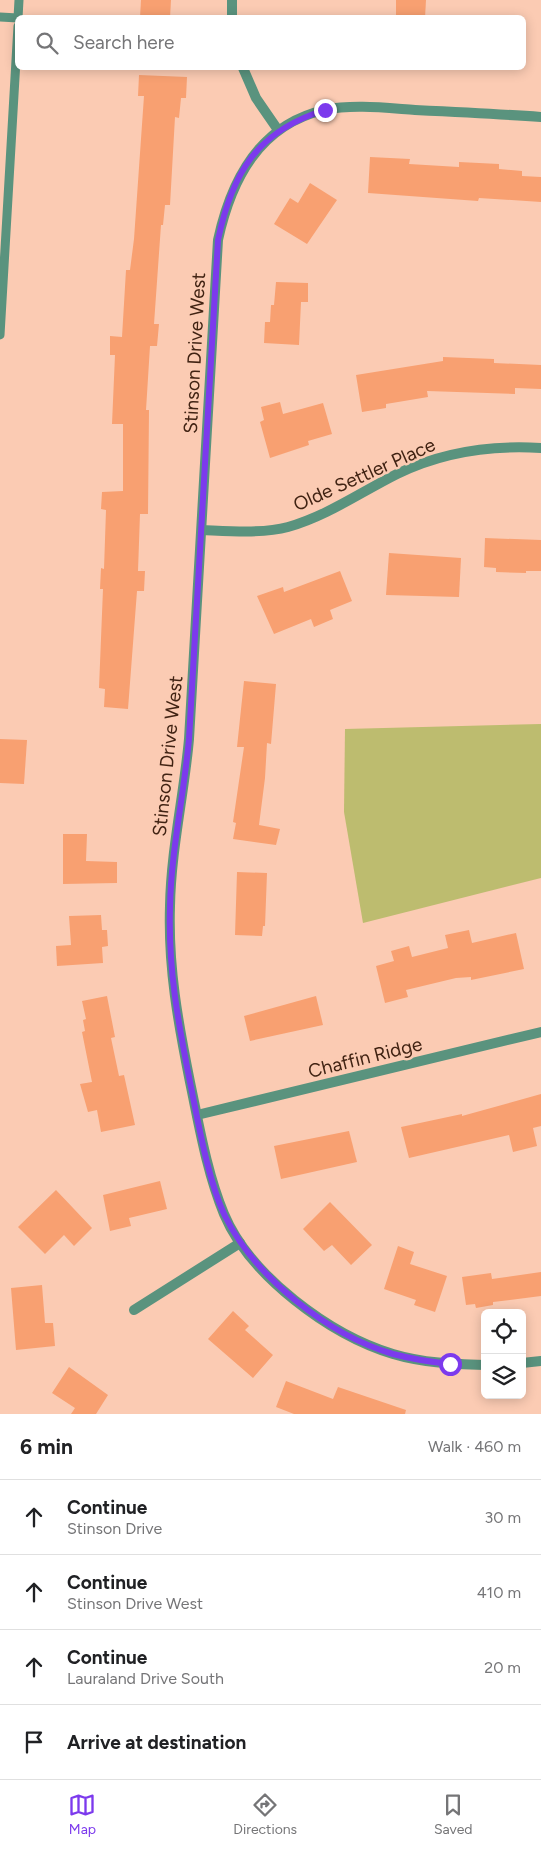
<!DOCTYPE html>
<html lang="en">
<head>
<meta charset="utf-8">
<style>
  body { margin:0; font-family:Figtree,sans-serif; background:#f2f2f2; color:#202124 }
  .controls { position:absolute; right:15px; bottom:15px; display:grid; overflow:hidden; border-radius:8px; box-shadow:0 2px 12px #0003 }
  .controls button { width:45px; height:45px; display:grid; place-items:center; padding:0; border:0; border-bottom:1px solid #e0e0e0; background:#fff; color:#202124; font:25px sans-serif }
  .stop { position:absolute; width:15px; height:15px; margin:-11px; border:4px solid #7c3aed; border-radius:50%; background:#fff }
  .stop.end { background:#7c3aed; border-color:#fff; box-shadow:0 1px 5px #0008 }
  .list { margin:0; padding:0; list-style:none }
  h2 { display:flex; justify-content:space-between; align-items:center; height:65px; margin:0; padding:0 20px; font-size:21px }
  h2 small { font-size:16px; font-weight:400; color:#757577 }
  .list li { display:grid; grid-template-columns:32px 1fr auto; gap:15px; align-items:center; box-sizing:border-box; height:75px; padding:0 20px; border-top:1px solid #e0e0e0 }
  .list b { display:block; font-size:19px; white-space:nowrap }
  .list p { margin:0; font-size:16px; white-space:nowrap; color:#757577 }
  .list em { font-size:16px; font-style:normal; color:#757577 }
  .icon { flex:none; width:28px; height:28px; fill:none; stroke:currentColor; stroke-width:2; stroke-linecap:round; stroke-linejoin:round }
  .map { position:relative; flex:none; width:541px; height:1414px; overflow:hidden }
  .search { position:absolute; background:#fff; box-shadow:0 2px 12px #0003; left:15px; right:15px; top:15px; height:55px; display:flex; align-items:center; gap:12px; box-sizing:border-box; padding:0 18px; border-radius:8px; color:#757577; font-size:19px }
  .sheet { height:365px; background:#fff }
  nav { display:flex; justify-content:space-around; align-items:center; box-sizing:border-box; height:70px; border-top:1px solid #e0e0e0; background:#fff; font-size:14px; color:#757577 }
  nav a { display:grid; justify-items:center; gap:2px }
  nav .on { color:#7c3aed }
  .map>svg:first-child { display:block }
  .green { fill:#bdbc6f }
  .building { fill:#f8a071 }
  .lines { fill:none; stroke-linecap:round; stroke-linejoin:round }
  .service { stroke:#5a937e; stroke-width:9 }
  .minor { stroke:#5a937e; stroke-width:10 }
  .route { stroke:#7c3aed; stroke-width:6 }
  .labels { text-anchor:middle; stroke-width:5; stroke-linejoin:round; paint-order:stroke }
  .street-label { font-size:19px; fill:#412313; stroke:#fbcbb3 }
</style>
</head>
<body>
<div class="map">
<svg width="541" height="1414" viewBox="0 0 541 1414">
  <rect width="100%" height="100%" fill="#fbcbb3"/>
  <polygon class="green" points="541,724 541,878 363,923 344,812 345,729"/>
  <g class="building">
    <polygon points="141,0 171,0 170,18 140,18"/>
    <polygon points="396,0 426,0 425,18 396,18"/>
    <polygon points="139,75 187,77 186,98 181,98 179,118 175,117 170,205 165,205 163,225 161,225 154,324 159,324 157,346 150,346 146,410 149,410 148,514 140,514 138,571 145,571 144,591 137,591 128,709 104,707 105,689 99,688 103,589 100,589 101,568 104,569 106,510 101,509 102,492 123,491 123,424 112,424 115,355 110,355 110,336 122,337 126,270 130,270 134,239 144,96 138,96"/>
    <polygon points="370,157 410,159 409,164 459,167 459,162 499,164 499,169 522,171 522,176 541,177 541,202 479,198 478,201 368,193"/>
    <polygon points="310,183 337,200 307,244 274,224 290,198 298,203"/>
    <polygon points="276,282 308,283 308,302 301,302 299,345 264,343 265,322 270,322 271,305 274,305"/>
    <polygon points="443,357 494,359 494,363 541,365 541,389 515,388 515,394 427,391 428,397 386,404 386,408 362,412 356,375 443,361"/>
    <polygon points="280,402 283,414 323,403 332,434 308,441 309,445 270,458 260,422 264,420 261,407"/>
    <polygon points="485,538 541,540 541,571 526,571 526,573 496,572 496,568 484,567"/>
    <polygon points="389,553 461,558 459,597 386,595"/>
    <polygon points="340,571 352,601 330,610 333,619 314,627 311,619 274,634 257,596 283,587 284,592"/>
    <polygon points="244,681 276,684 271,744 267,743 265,778 259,825 280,829 276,845 233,839 236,823 233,822 244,747 237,747"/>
    <polygon points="0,739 27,740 24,784 0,783"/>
    <polygon points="63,834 87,834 86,861 117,862 117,883 63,884"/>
    <polygon points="237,872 267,873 265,926 263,926 262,936 235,935"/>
    <polygon points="101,915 102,930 107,930 108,946 102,947 103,963 57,966 56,946 71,945 69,916"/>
    <polygon points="469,930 472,943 516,933 524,969 471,980 471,977 456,978 406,990 408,997 385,1003 376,966 394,961 391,951 409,946 412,957 448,948 445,935"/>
    <polygon points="107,996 115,1037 111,1038 119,1076 124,1075 135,1125 101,1132 97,1110 88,1112 80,1084 92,1082 82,1032 85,1031 83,1020 86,1019 82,1001"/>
    <polygon points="316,996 323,1025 250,1041 244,1016"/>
    <polygon points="541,1094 541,1126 533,1128 537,1146 513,1152 509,1135 409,1158 401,1127 462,1114 462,1116"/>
    <polygon points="349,1131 357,1162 281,1179 274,1146"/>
    <polygon points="160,1181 167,1209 129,1218 131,1226 110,1231 103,1195"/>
    <polygon points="56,1190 92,1228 74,1246 64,1235 45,1254 18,1227"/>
    <polygon points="330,1202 372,1245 351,1265 332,1245 324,1251 303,1229"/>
    <polygon points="398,1246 414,1252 410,1264 447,1276 435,1312 414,1305 416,1300 384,1289"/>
    <polygon points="541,1272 541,1296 493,1302 493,1305 476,1308 475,1304 466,1305 462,1277 491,1273 492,1279"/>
    <polygon points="42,1285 45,1323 53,1323 55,1346 16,1350 11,1288"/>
    <polygon points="233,1311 249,1326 245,1330 273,1355 253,1378 208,1339"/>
    <polygon points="69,1367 108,1395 96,1414 71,1414 75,1408 52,1393"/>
    <polygon points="286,1381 333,1399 338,1387 406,1410 405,1414 294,1414 276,1407"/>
  </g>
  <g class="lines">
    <g class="service">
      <polyline points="0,17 18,18"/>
      <polyline points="18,18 19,0"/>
      <polyline points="0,335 18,26"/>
    </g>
    <g class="minor">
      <polyline points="232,0 232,18"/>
      <polyline points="243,68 256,98 278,130"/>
      <path d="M 202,530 C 227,531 263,534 288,527 C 327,516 361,492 397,474 C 442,452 492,445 541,448"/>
      <polyline points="197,1115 541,1032"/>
      <polyline points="134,1310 240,1243"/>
      <polyline points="522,1363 541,1361"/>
      <path d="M 485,1365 C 454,1364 423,1363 393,1354 C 330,1335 250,1276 224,1214 C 207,1173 199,1125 190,1082 C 178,1022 168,967 170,906 C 171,850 184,795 189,739 L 218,240 C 231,180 259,125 324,110 C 353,104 386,108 415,110 C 457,112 499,114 541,117"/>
    </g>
  </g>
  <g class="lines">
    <path class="route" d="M 325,110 C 257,131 232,173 218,240 L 189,739 C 184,795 171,851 170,907 C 168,968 178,1022 190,1082 C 198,1121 208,1181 225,1216 C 255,1277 328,1335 393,1354 C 412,1359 431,1362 450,1364"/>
  </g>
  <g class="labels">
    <g class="street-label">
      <text transform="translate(194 353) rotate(-87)" y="7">Stinson Drive West</text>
      <text transform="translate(364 474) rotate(-24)" y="7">Olde Settler Place</text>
      <text transform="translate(167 756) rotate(-84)" y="7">Stinson Drive West</text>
      <text transform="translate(365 1057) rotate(-14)" y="7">Chaffin Ridge</text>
    </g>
  </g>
</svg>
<div class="controls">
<button><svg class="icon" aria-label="locate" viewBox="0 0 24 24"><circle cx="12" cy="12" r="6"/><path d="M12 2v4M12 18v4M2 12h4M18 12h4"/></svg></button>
<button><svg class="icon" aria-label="layers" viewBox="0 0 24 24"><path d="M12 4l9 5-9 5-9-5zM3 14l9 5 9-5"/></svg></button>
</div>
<div class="stop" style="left:450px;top:1364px"></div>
<div class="stop end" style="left:325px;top:110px"></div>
<div class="search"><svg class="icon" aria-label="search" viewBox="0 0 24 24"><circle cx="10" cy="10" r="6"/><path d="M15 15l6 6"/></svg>Search here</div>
</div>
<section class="sheet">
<h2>6 min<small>Walk · 460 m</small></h2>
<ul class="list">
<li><svg class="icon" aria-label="ahead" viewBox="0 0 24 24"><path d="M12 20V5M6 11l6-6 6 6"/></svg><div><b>Continue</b><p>Stinson Drive</p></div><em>30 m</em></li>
<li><svg class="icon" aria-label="ahead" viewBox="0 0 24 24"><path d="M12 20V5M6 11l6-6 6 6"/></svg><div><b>Continue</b><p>Stinson Drive West</p></div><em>410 m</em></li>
<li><svg class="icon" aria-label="ahead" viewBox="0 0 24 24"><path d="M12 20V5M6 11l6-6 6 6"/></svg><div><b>Continue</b><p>Lauraland Drive South</p></div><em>20 m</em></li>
<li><svg class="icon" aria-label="arrive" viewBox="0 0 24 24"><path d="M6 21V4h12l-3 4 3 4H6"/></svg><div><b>Arrive at destination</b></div></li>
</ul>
</section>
<nav>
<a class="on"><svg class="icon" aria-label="map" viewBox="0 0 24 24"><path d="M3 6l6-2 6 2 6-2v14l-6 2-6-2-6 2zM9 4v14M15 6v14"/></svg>Map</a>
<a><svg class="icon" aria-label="directions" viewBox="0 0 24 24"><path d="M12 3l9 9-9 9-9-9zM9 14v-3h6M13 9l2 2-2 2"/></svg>Directions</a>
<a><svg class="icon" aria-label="saved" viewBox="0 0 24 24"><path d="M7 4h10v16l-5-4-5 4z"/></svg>Saved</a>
</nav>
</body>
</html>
